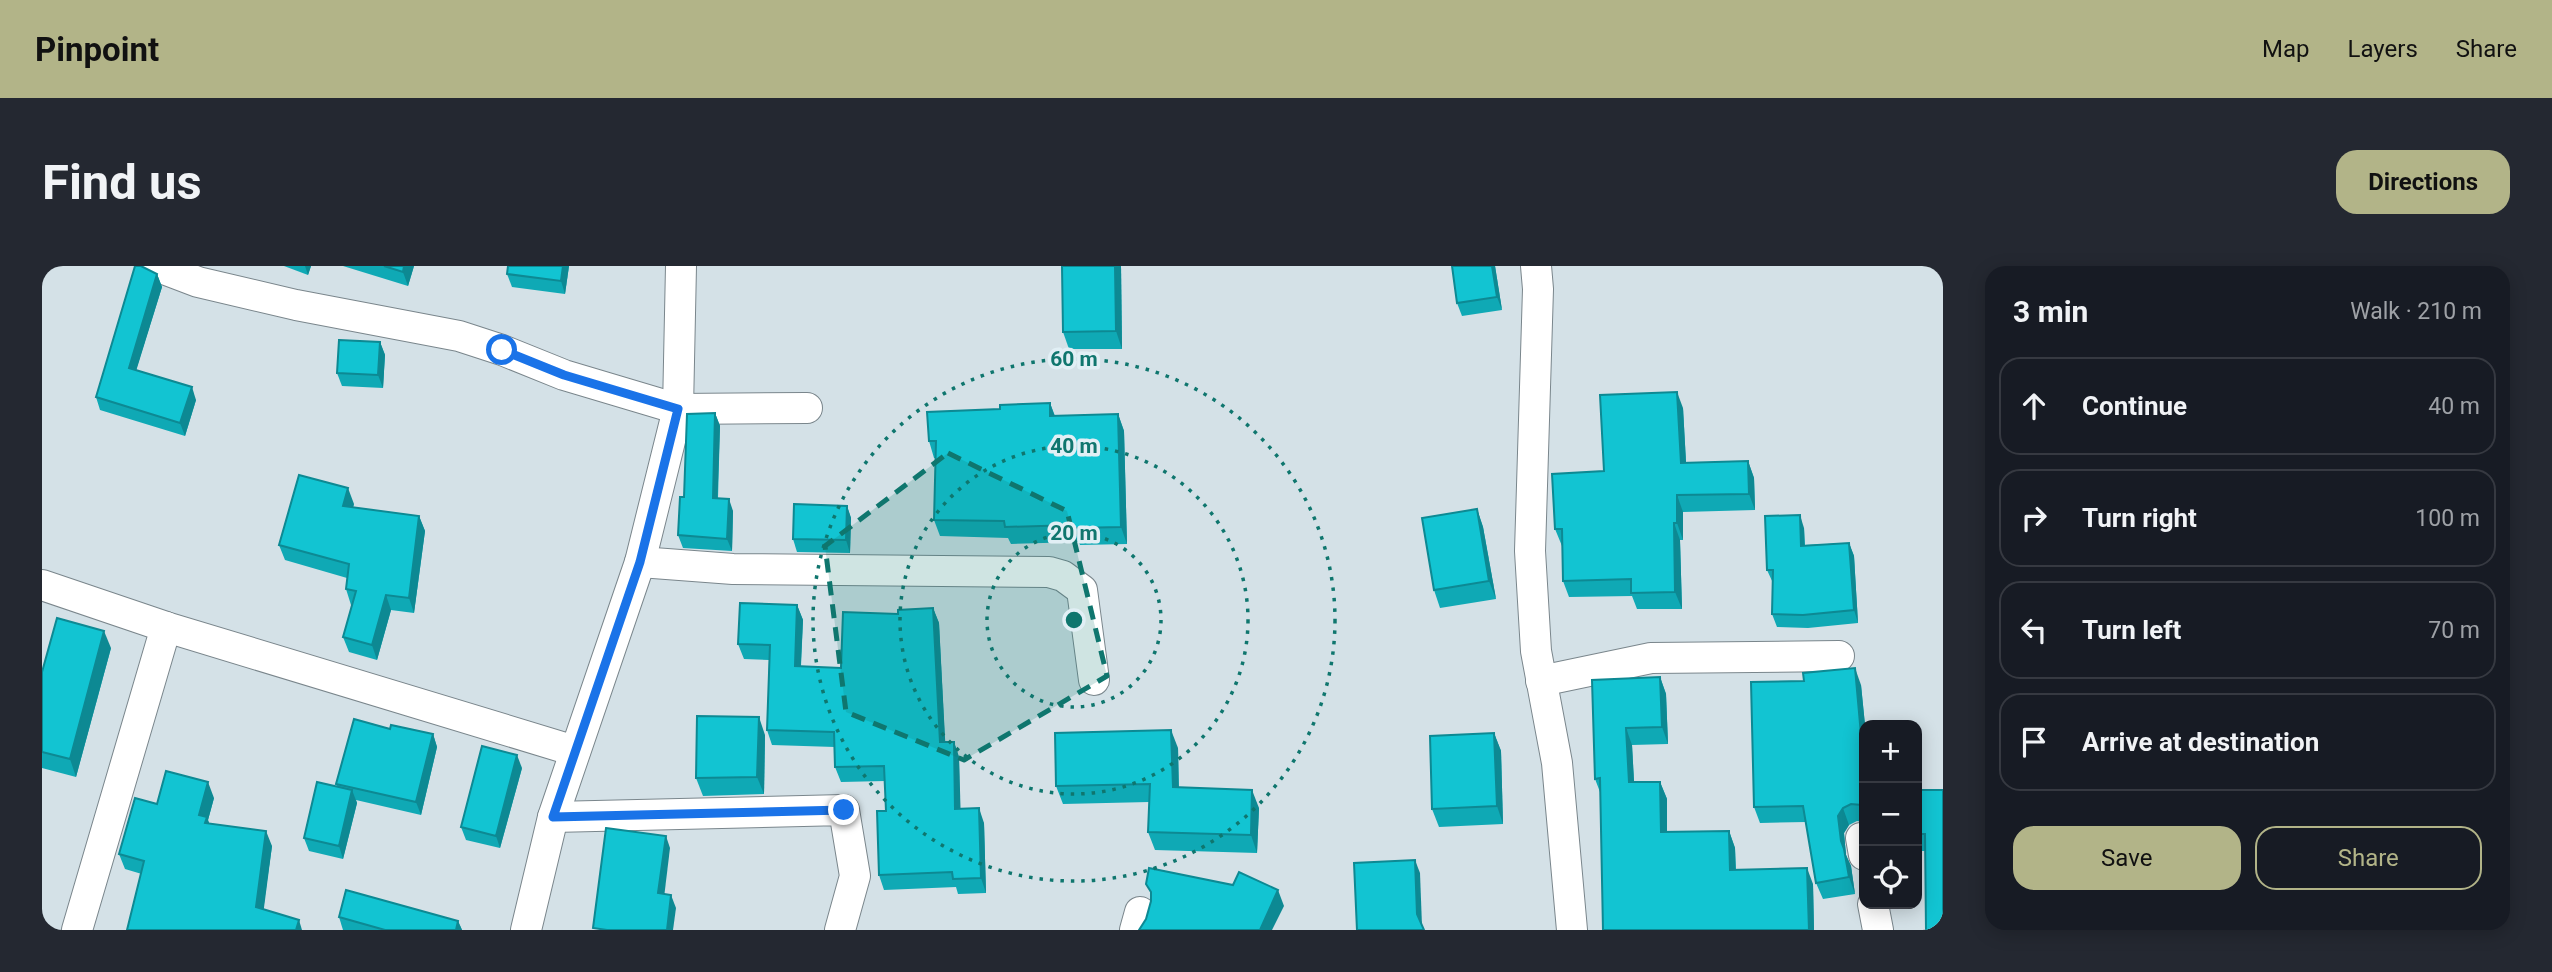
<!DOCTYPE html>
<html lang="en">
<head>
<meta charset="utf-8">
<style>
  body { margin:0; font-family:Roboto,sans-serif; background:#242831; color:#f1f3f6 }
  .controls { position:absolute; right:21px; bottom:21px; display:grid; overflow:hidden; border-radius:14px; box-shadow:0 4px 18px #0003 }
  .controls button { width:63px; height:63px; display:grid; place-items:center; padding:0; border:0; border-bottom:2px solid #363941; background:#171b24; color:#f1f3f6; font:35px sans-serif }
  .stop { position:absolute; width:21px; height:21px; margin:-16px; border:5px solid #1a73e8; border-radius:50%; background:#fff }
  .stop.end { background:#1a73e8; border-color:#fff; box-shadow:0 2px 7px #0008 }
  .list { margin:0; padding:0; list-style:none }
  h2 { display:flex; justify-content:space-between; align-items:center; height:91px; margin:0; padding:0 28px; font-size:30px }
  h2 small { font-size:23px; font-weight:400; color:#9ea1a6 }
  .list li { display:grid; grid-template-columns:46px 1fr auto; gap:21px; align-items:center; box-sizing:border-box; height:98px; margin:0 14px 14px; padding:0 14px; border:2px solid #363941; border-radius:21px }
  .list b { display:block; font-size:26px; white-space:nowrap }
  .list em { font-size:23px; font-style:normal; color:#9ea1a6 }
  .actions { display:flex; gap:14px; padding:21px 28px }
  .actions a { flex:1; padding:16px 0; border:2px solid #b2b488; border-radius:21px; text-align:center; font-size:24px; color:#b2b488 }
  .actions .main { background:#b2b488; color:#111 }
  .icon { flex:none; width:38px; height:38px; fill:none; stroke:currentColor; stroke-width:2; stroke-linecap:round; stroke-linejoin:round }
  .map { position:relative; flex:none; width:1901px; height:664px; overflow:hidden; border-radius:21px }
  header { display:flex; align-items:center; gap:42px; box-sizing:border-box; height:98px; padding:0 35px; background:#b2b488; color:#111 }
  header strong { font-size:33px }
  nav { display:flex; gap:38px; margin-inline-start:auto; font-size:24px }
  .intro { display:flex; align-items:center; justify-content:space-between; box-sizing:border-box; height:168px; padding:0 42px }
  h1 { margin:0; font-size:49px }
  .button { padding:18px 32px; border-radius:21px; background:#b2b488; color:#111; font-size:24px; font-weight:700 }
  main { display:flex; gap:42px; padding:0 42px }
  aside { flex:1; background:#171b24; border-radius:21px; box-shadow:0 4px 18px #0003 }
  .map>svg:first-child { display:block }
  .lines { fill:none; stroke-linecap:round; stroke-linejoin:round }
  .street-casing { stroke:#7a868c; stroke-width:32 }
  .street { stroke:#fff; stroke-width:30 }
  .wall { fill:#0fa9b5 }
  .shaded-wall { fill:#0d8993 }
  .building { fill:#12c4d2; stroke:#0d8993; stroke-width:2 }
  .route { stroke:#1a73e8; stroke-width:9 }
  .marked { fill:#0f766e; fill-opacity:0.2; stroke:#0f766e; stroke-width:5; stroke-dasharray:14 9; stroke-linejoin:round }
  .ring { fill:none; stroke:#0f766e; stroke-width:3.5; stroke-dasharray:3.5 7 }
  .centre { fill:#0f766e; stroke:#e1eff5; stroke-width:3.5 }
  .ring-label { font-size:21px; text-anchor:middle; font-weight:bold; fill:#0f766e; stroke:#e1eff5; stroke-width:7; stroke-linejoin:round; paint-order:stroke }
</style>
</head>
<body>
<header>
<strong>Pinpoint</strong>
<nav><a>Map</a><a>Layers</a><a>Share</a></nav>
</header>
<div class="intro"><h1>Find us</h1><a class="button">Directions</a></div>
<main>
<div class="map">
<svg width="1901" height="664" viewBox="0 0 1901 664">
  <rect width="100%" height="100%" fill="#d4e1e7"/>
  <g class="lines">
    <defs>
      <g id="street">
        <polyline points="114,0 156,16 254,39 417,70 460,84 522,109 636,143 765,142"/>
        <polyline points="1494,0 1496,23 1488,285 1494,385 1515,497 1530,664"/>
        <polyline points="598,296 691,303 1007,306 1021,310 1040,324 1052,414"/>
        <polyline points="0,319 124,361 533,485"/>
        <polyline points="1499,415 1609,392 1797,390"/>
        <polyline points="511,551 802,544 813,610 798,664"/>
        <polyline points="1819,572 1822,589"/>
        <polyline points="1831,638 1836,664"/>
        <polyline points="35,664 124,361"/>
        <polyline points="484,664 511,551 598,296 636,143 639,0"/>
        <polyline points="1093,664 1098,646"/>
      </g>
    </defs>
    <use href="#street" class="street-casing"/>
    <use href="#street" class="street"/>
  </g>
  <g class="wall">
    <polygon points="242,0 269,0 266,9"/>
    <polygon points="301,0 372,0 366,20"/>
    <polygon points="466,0 527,0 523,28 470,21 465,8"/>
    <polygon points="1079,0 1080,83 1027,83 1021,66"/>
    <polygon points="1453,0 1460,44 1420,50 1415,37"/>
    <polygon points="115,8 120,21 94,104 154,134 143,170 58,144 54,131"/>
    <polygon points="338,76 343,89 341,122 300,120 295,107"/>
    <polygon points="1008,137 1013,150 1076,148 1082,165 1085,278 1038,279 1037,276 969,278 966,272 898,270 892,254 894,192 892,192 887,175 958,143"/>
    <polygon points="1641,142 1644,197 1706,195 1712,212 1713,244 1641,246 1641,274 1638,274 1640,343 1595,343 1590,330 1527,331 1521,315 1520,280 1513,263"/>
    <polygon points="673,147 678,160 676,232 691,245 690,285 641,282 636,269 642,231"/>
    <polygon points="312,238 311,241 377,250 383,265 372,347 349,344 335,394 307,386 301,371 310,339 309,339 304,323 305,312 243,294 237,279"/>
    <polygon points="805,240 809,252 808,287 755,286 751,273"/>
    <polygon points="1435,243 1441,261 1454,333 1398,342 1392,324"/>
    <polygon points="1762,262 1763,279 1807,277 1812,290 1816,357 1766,362 1735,361 1730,348 1731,317 1725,304"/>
    <polygon points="755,339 761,354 759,400 799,402 856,348 891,342 897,357 903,476 912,476 917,491 918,543 942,557 944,627 916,628 914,621 842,624 837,609 844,545 843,515 799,516 793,501 793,481 730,479 725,464 727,394 702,393 696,378"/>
    <polygon points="69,382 34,511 0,502 0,406"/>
    <polygon points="1618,411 1624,428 1626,478 1590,479 1592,516 1618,516 1625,533 1625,566 1687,565 1693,582 1694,603 1771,618 1772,664 1558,526 1553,513 1550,414"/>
    <polygon points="1819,419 1823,459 1822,556 1815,555 1807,559 1802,567 1804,589 1809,600 1813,628 1781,633 1774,617 1764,556 1718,557 1712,541"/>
    <polygon points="348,463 391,468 395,481 379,549 314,534 315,537 301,593 267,585 262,572 295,521 294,518"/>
    <polygon points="1452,467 1459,485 1461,558 1397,561 1390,543"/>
    <polygon points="723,469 722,528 661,530 654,512"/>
    <polygon points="1136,482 1137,522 1217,542 1215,587 1113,584 1106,566 1107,536 1021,538 1014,520"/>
    <polygon points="480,502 458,582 424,574 419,561"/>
    <polygon points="1901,524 1883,585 1875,585 1875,534 1877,534"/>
    <polygon points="172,532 166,554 167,558 230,580 221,644 83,603 77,588 115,538"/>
    <polygon points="297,651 416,655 420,664 301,664"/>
  </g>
  <g class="shaded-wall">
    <polygon points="263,0 269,0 266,9"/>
    <polygon points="362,0 372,0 366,20 361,6"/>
    <polygon points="521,0 527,0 523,28 519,15"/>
    <polygon points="1073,0 1079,0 1080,83 1074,65"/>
    <polygon points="1450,0 1453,0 1460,44 1455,31"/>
    <polygon points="115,8 120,21 91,115 87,102"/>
    <polygon points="338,76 343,89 341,122 336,109"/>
    <polygon points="150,121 154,134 143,170 138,157"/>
    <polygon points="1635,126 1641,142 1645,214 1639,197"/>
    <polygon points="1008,137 1014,154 1008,150"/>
    <polygon points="673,147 678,160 675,245 671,232"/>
    <polygon points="1076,148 1082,165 1085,278 1079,261"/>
    <polygon points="1706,195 1712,212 1713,244 1707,228"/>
    <polygon points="306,222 312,238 307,255 301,240"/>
    <polygon points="1635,229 1641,246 1641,274 1635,257"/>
    <polygon points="687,233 691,245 690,285 685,273"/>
    <polygon points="805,240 809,252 808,287 804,274"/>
    <polygon points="1435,243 1441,261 1454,333 1447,315"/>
    <polygon points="1758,249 1762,262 1763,292 1759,280"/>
    <polygon points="377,250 383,265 372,347 367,332"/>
    <polygon points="1632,257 1638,274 1640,343 1633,326"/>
    <polygon points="1807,277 1812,290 1816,357 1812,344"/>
    <polygon points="344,329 349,344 335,394 330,379"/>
    <polygon points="755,339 761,354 758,415 753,400"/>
    <polygon points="891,342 897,357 904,491 898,476"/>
    <polygon points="62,365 69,382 34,511 28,493"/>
    <polygon points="1813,402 1819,419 1823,459 1822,502"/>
    <polygon points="1618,411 1624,428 1626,478 1620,461"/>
    <polygon points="717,451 723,469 722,528 715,511"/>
    <polygon points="1584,462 1590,479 1593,533 1587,516"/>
    <polygon points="1129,464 1136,482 1137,539 1131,521"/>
    <polygon points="1452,467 1459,485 1461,558 1455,540"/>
    <polygon points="391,468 395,481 379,549 374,536"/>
    <polygon points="912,476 917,491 919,558 913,543"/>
    <polygon points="475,489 480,502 458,582 454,570"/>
    <polygon points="166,516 172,532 166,554 171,567 157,549"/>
    <polygon points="1618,516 1625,533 1625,583 1619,566"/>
    <polygon points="310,524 315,537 301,593 297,580"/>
    <polygon points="1210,524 1217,542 1215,587 1209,569"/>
    <polygon points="937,542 942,557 944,627 939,612"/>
    <polygon points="1801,542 1807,559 1802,567 1804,589 1809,600 1813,628 1807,611 1799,575 1796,550"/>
    <polygon points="224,565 230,580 220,657 214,641"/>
    <polygon points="1687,565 1693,582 1694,620 1688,604"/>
    <polygon points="624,570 628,582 621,640 616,627"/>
    <polygon points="1373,594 1378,607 1380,660 1375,648"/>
    <polygon points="1765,602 1771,618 1772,664 1767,664"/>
    <polygon points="1236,624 1242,640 1230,664 1218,664"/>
    <polygon points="629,629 634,642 631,664 625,664"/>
    <polygon points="257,654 260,664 254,664"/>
    <polygon points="416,655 420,664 414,664"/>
  </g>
  <g class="building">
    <polygon points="93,0 99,0 115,8 87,102 150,121 138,157 54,131"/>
    <polygon points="342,0 362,0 361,6"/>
    <polygon points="466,0 521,0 519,15 465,8"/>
    <polygon points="1020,0 1073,0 1074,65 1021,66"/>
    <polygon points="1410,0 1450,0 1455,31 1415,37"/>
    <polygon points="297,74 338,76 336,109 295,107"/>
    <polygon points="1635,126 1639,197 1706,195 1707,228 1635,229 1635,257 1632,257 1633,326 1589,327 1589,313 1521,315 1520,263 1513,263 1510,208 1562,205 1558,129"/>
    <polygon points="1008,137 1008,150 1076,148 1079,261 1032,262 1032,259 963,261 962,255 892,254 894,175 887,175 885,146 958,143 958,139"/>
    <polygon points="673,147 671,232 687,233 685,273 636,269 638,231 642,231 645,148"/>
    <polygon points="257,209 306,222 301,240 377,250 367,332 344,329 330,379 301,371 314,325 304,323 307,298 237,279"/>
    <polygon points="752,238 805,240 804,274 751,273"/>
    <polygon points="1435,243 1447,315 1392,324 1380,252"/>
    <polygon points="1758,249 1759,280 1807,277 1812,344 1761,349 1730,348 1731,304 1725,304 1723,250"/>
    <polygon points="698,337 755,339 753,400 799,402 801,346 856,348 856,344 891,342 898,476 912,476 913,543 937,542 939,612 911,613 910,606 837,609 835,545 844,545 842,500 793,501 792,466 725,464 728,379 696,378"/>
    <polygon points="15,352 62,365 28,493 0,486 0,406"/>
    <polygon points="1813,402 1822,502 1822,541 1820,539 1809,538 1801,542 1796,550 1799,575 1802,583 1807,611 1774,617 1761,540 1712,541 1709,416 1762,415 1761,407"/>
    <polygon points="1618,411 1620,461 1584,462 1587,516 1618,516 1619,566 1687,565 1688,604 1765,602 1767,664 1561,664 1558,512 1553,513 1550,414"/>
    <polygon points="655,450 717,451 715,511 654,512"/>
    <polygon points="312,453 348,463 349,459 391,468 374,536 294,518"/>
    <polygon points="1129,464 1131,521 1210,524 1209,569 1106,566 1108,518 1014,520 1013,467"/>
    <polygon points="1452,467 1455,540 1390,543 1388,470"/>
    <polygon points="440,480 475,489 454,570 419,561"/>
    <polygon points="124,505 166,516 157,549 165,551 163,557 224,565 214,641 257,654 254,664 85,664 102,595 77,588 93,532 115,538"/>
    <polygon points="275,516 310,524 297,580 262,572"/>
    <polygon points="1877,524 1901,524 1901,664 1884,664 1883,568 1875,568 1875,534 1877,534"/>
    <polygon points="564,562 624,570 616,627 629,629 625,664 565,664 551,662"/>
    <polygon points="1373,594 1375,648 1382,664 1315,664 1312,597"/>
    <polygon points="1107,602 1191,619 1197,606 1236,624 1218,664 1097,664 1104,653 1109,635 1109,626 1104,618"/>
    <polygon points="304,624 416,655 414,664 343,664 297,651"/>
  </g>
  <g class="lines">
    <polyline class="route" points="460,84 522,109 636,143 598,296 511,551 802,544"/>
  </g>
  <path class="marked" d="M 906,187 L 1025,245 L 1065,410 L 922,494 L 804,446 L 783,280 Z"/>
  <g class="ring">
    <circle cx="1032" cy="354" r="87"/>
    <circle cx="1032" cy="354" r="174"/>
    <circle cx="1032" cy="354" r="261"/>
  </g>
  <circle cx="1032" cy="354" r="10" class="centre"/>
  <g class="ring-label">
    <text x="1032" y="100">60 m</text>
    <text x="1032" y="187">40 m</text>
    <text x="1032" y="274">20 m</text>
  </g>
</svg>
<div class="controls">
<button>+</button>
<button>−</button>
<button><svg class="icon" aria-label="locate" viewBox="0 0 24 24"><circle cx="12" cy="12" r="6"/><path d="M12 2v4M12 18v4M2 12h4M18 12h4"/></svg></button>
</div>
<div class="stop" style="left:460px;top:84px"></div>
<div class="stop end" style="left:802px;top:544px"></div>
</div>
<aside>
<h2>3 min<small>Walk · 210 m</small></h2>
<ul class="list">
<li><svg class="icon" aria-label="ahead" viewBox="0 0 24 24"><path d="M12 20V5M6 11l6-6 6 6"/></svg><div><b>Continue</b></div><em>40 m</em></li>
<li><svg class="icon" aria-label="right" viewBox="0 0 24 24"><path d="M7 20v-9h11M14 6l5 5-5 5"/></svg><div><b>Turn right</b></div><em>100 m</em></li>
<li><svg class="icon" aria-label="left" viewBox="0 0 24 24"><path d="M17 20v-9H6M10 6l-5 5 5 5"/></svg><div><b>Turn left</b></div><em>70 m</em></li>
<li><svg class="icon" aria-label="arrive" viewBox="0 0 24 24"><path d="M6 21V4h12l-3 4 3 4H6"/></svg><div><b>Arrive at destination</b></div></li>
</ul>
<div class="actions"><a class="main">Save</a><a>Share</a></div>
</aside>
</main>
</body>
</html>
